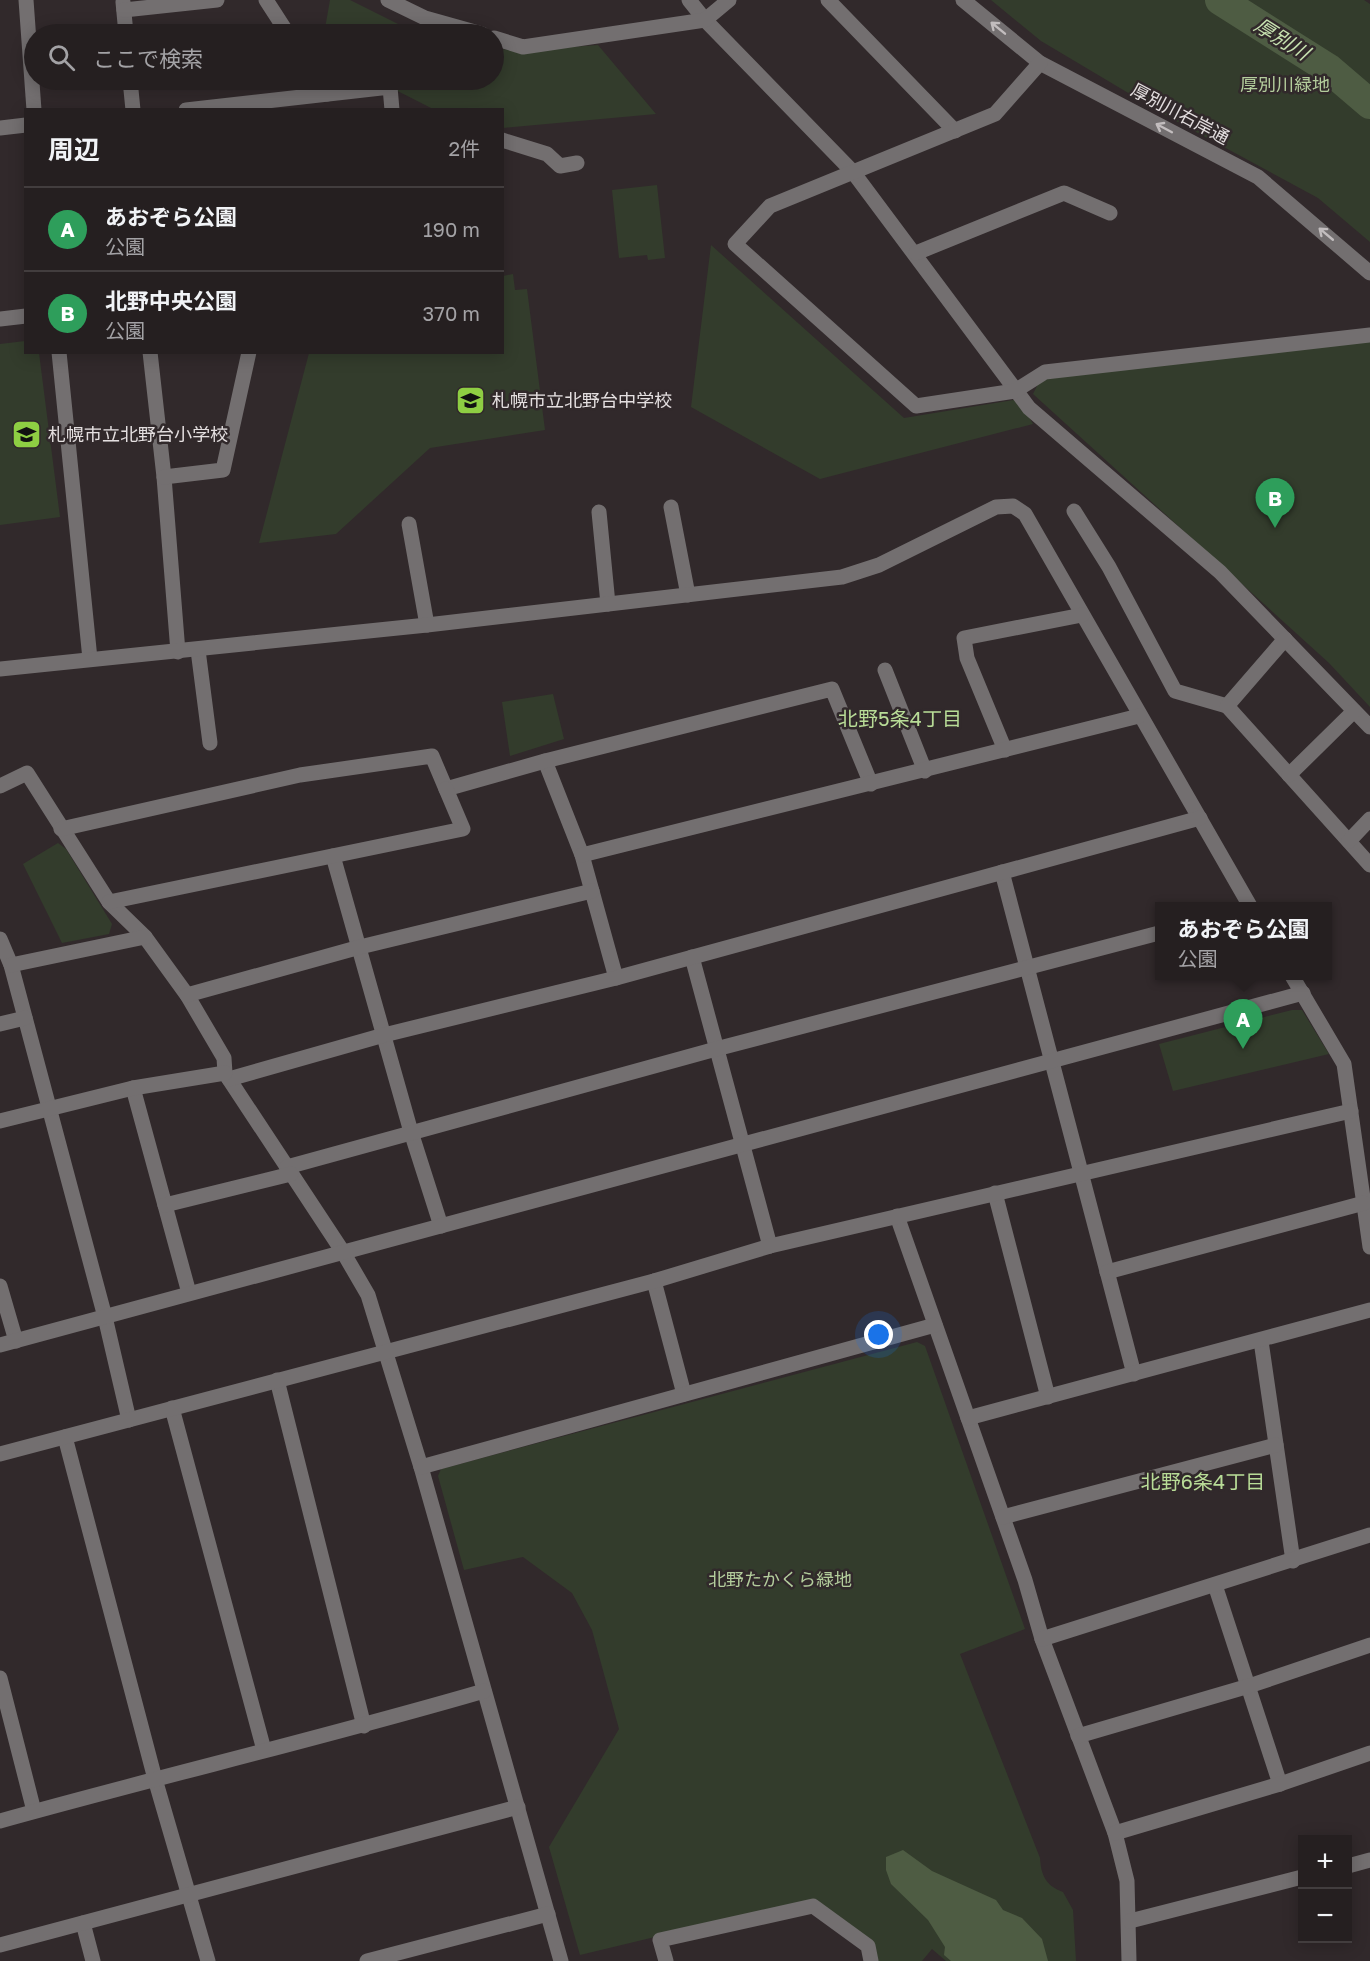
<!DOCTYPE html>
<html lang="ja">
<head>
<meta charset="utf-8">
<style>
  body { margin:0; font-family:"Golos Text","Noto Sans JP",sans-serif; background:#312c2d; color:#f1f3f6 }
  .controls { position:absolute; right:18px; bottom:18px; display:grid; overflow:hidden; border-radius:0px; box-shadow:0 3px 15px #0003 }
  .controls button { width:54px; height:54px; display:grid; place-items:center; padding:0; border:0; border-bottom:2px solid #423d3e; background:#251f20; color:#f1f3f6; font:30px sans-serif }
  .you { position:absolute; left:879px; top:1335px; width:21px; height:21px; margin:-15px; border:4px solid #fff; border-radius:50%; background:#1a73e8; box-shadow:0 0 0 9px #1a73e833 }
  .badge { display:grid; place-items:center; width:39px; height:39px; border-radius:50%; background:#8bbbb9; color:#fff; font-size:20px; font-weight:700 }
  .pin { position:absolute; translate:-50% -50px; filter:drop-shadow(0 2px 3px #0008) }
  .pin::after { content:''; position:absolute; top:32px; width:21px; height:18px; background:inherit; clip-path:polygon(0 0,100% 0,50% 100%) }
  .popup { position:absolute; left:1155px; top:902px; width:177px; height:78px; box-sizing:border-box; display:grid; place-content:center; border-radius:0px; background:#251f20; filter:drop-shadow(0 2px 4px #0005); font-size:20px; white-space:nowrap; color:#a3a2a5 }
  .popup b { font-size:22px; color:#f1f3f6 }
  .popup::after { content:''; position:absolute; left:50%; top:100%; margin-left:-12px; border:12px solid transparent; border-top-color:#251f20 }
  .list { margin:0; padding:0; list-style:none }
  h2 { display:flex; justify-content:space-between; align-items:center; height:78px; margin:0; padding:0 24px; font-size:26px }
  h2 small { font-size:20px; font-weight:400; color:#a3a2a5 }
  .list li { display:grid; grid-template-columns:39px 1fr auto; gap:18px; align-items:center; box-sizing:border-box; height:84px; padding:0 24px; border-top:2px solid #423d3e }
  .list b { display:block; font-size:22px; white-space:nowrap }
  .list p { margin:0; font-size:20px; white-space:nowrap; color:#a3a2a5 }
  .list em { font-size:20px; font-style:normal; color:#a3a2a5 }
  .icon { flex:none; width:33px; height:33px; fill:none; stroke:currentColor; stroke-width:2; stroke-linecap:round; stroke-linejoin:round }
  .map { position:relative; flex:none; width:1370px; height:1961px; overflow:hidden }
  .search { position:absolute; background:#251f20; box-shadow:0 3px 15px #0003; left:24px; top:24px; width:480px; height:66px; display:flex; align-items:center; gap:15px; box-sizing:border-box; padding:0 21px; border-radius:33px; color:#a3a2a5; font-size:22px }
  .panel { position:absolute; background:#251f20; box-shadow:0 3px 15px #0003; left:24px; top:108px; width:480px; height:246px; border-radius:0px }
  .map>svg:first-child { display:block }
  .green { fill:#333c2c }
  .water { fill:#4e5c43 }
  .lines { fill:none; stroke-linecap:round; stroke-linejoin:round }
  .river { stroke:#4e5c43; stroke-width:30 }
  .minor { stroke:#736f70; stroke-width:15 }
  .oneway { stroke:#c2bdbe }
  .labels { text-anchor:middle; stroke-width:5; stroke-linejoin:round; paint-order:stroke }
  .park-label { font-size:18px; fill:#b3cd9c; stroke:#31292b }
  .street-label { font-size:18px; fill:#e4dfe0; stroke:#31292b }
  .poi-label { font-size:18px; fill:#e4dfe0; stroke:#31292b; text-anchor:start }
  .water-label { font-size:20px; font-style:italic; fill:#c7e2b0; stroke:#31292b }
  .neighbourhood-label { font-size:20px; fill:#b8dc97; stroke:#31292b }
</style>
</head>
<body>
<div class="map">
<svg width="1370" height="1961" viewBox="0 0 1370 1961">
  <rect width="100%" height="100%" fill="#31292b"/>
  <g class="green">
    <polygon points="330,0 350,0 418,34 324,34"/>
    <polygon points="991,0 1364,0 1370,4 1370,242 1318,198 1172,119 1041,41"/>
    <polygon points="598,45 656,114 503,128 502,110 433,109 376,80 494,80 494,48 517,51"/>
    <polygon points="657,185 665,258 648,260 647,255 619,258 612,190"/>
    <polygon points="711,245 904,418 1019,399 1033,424 820,479 691,407"/>
    <polygon points="513,274 515,290 527,289 545,430 430,448 336,534 259,543 309,353 502,352 503,276"/>
    <polygon points="25,341 26,352 39,353 60,517 0,525 0,344"/>
    <polygon points="1370,341 1370,707 1329,663 1033,394 1045,370"/>
    <polygon points="553,694 564,739 510,756 502,702"/>
    <polygon points="58,843 66,849 112,924 109,934 62,943 23,864"/>
    <polygon points="1292,1010 1302,1010 1329,1054 1173,1091 1159,1044"/>
    <path d="M 917,1342 L 925,1346 L 1025,1629 L 960,1654 L 1040,1858 C 1041,1875 1046,1886 1063,1892 L 1073,1910 L 1076,1961 L 946,1961 L 932,1949 L 922,1961 L 876,1961 L 813,1899 L 580,1955 L 549,1847 L 619,1729 L 592,1630 L 572,1593 L 523,1557 L 464,1570 L 438,1476 L 441,1469 Z"/>
  </g>
  <polygon class="water" points="903,1850 932,1871 996,1900 1003,1910 1022,1918 1042,1939 1048,1961 951,1961 944,1955 945,1947 928,1920 891,1884 886,1870 886,1857"/>
  <g class="lines">
    <polyline class="river" points="1220,0 1329,69 1370,104"/>
    <g class="minor">
      <polyline points="26,0 34,110"/>
      <polyline points="266,0 288,34"/>
      <polyline points="388,0 425,18 482,34"/>
      <polyline points="689,0 705,20 853,172 1029,408 1220,572 1370,727"/>
      <polyline points="828,0 955,131"/>
      <polyline points="963,0 1040,63 1258,177 1370,273"/>
      <polyline points="123,2 126,34"/>
      <polyline points="124,10 217,0"/>
      <polyline points="494,38 523,47 705,20 729,0"/>
      <polyline points="1040,63 995,114 770,206 735,244 916,406 1015,391 1045,372 1370,335"/>
      <polyline points="130,80 133,110"/>
      <polyline points="318,80 327,94"/>
      <polyline points="186,110 390,87 392,110"/>
      <polyline points="0,128 26,125"/>
      <polyline points="502,140 547,154 560,166 577,163"/>
      <polyline points="916,253 1064,193 1110,213"/>
      <polyline points="0,319 26,316"/>
      <polyline points="59,352 90,659"/>
      <polyline points="150,352 164,477 178,652"/>
      <polyline points="164,477 223,470 249,352"/>
      <polyline points="671,507 688,595"/>
      <polyline points="1074,511 1109,567 1175,691 1227,706"/>
      <polyline points="599,512 608,604"/>
      <polyline points="409,524 427,625"/>
      <polyline points="1285,639 1227,706 1370,865"/>
      <polyline points="198,650 210,743"/>
      <polyline points="0,669 427,625 842,577 879,565 996,507 1013,506 1025,514 1250,906"/>
      <polyline points="885,670 925,771"/>
      <polyline points="1005,750 967,658 964,638 1082,615"/>
      <polyline points="545,761 582,855 616,978"/>
      <polyline points="1289,775 1354,711"/>
      <polyline points="0,786 27,773 109,902 145,937 187,995 224,1058 225,1073 343,1252 368,1295 421,1467 561,1961"/>
      <polyline points="61,829 300,775 432,756 446,789 545,761 832,689 871,784"/>
      <polyline points="1349,841 1370,819"/>
      <polyline points="582,855 1139,716"/>
      <polyline points="333,856 411,1132 441,1226"/>
      <polyline points="1002,872 1134,1374"/>
      <polyline points="109,902 463,829 446,789"/>
      <polyline points="0,939 11,965 105,1317 129,1420"/>
      <polyline points="692,957 770,1246"/>
      <polyline points="11,965 145,937"/>
      <polyline points="1292,976 1344,1064 1370,1247"/>
      <polyline points="187,995 360,947 592,891"/>
      <polyline points="0,1024 25,1018"/>
      <polyline points="229,1079 384,1035 616,978 1200,818"/>
      <polyline points="133,1088 189,1293"/>
      <polyline points="0,1121 133,1088 225,1073"/>
      <polyline points="287,1167 716,1049 1159,933"/>
      <polyline points="995,1193 1048,1397"/>
      <polyline points="165,1205 291,1174"/>
      <polyline points="897,1216 1025,1580 1042,1639 1115,1833 1127,1881 1129,1961"/>
      <polyline points="1107,1272 1364,1203"/>
      <polyline points="654,1281 684,1394"/>
      <polyline points="0,1286 16,1341"/>
      <polyline points="1261,1341 1293,1561"/>
      <polyline points="0,1345 1303,993"/>
      <polyline points="277,1380 364,1726"/>
      <polyline points="172,1408 264,1750"/>
      <polyline points="968,1418 1370,1310"/>
      <polyline points="65,1437 155,1779 208,1961"/>
      <polyline points="0,1454 654,1281 770,1246 1351,1111"/>
      <polyline points="421,1467 935,1325"/>
      <polyline points="1003,1517 1276,1445"/>
      <polyline points="1215,1585 1280,1784"/>
      <polyline points="1042,1639 1370,1535"/>
      <polyline points="0,1678 34,1811"/>
      <polyline points="1078,1736 1249,1686 1370,1645"/>
      <path d="M 0,1821 C 161,1776 323,1738 484,1691"/>
      <polyline points="1115,1833 1280,1784 1370,1753"/>
      <polyline points="1348,1866 1370,1860"/>
      <polyline points="1130,1921 1302,1877"/>
      <polyline points="83,1923 93,1961"/>
      <polyline points="0,1945 518,1807"/>
      <polyline points="367,1961 548,1914"/>
      <polyline points="666,1961 660,1940 813,1906 868,1946 871,1961"/>
    </g>
  </g>
  <defs><path id="oneway-shaft" d="M-6 0H5M1.5-3L5.5 0L1.5 3" fill="none" stroke-width="1.6" stroke-linecap="round" stroke-linejoin="round" transform="scale(1.5)"/></defs>
  <g class="oneway">
    <use href="#oneway-shaft" transform="translate(998 28) rotate(-141)"/>
    <use href="#oneway-shaft" transform="translate(1164 128) rotate(-152)"/>
    <use href="#oneway-shaft" transform="translate(1326 234) rotate(-140)"/>
  </g>
  <defs>
    <symbol id="school-square" viewBox="-11 -11 22 22"><rect x="-9" y="-9" width="18" height="18" rx="4" fill="#8ece43" stroke="#31292b"/><path d="M0-5L7-2L0 1L-7-2ZM-4 1L0 2.5L4 1V4Q0 6-4 4Z" fill="#111"/></symbol>
  </defs>
  <g fill-rule="evenodd">
    <use href="#school-square" x="454" y="384" width="33" height="33"/>
    <use href="#school-square" x="10" y="418" width="33" height="33"/>
  </g>
  <g class="labels">
    <g class="park-label">
      <text x="1285" y="91">厚別川緑地</text>
      <text x="780" y="1586">北野たかくら緑地</text>
    </g>
    <g class="street-label">
      <text transform="translate(1180 114) rotate(28)" y="6">厚別川右岸通</text>
    </g>
    <g class="poi-label">
      <text x="492" y="407">札幌市立北野台中学校</text>
      <text x="48" y="441">札幌市立北野台小学校</text>
    </g>
    <g class="water-label">
      <text transform="translate(1282 39) rotate(32)" y="7">厚別川</text>
    </g>
    <g class="neighbourhood-label">
      <text x="900" y="726">北野5条4丁目</text>
      <text x="1203" y="1489">北野6条4丁目</text>
    </g>
  </g>
</svg>
<div class="controls">
<button>+</button>
<button>−</button>
</div>
<div class="you"></div>
<div class="pin badge" style="left:1243px;top:1049px;background:#2e9e5b">A</div>
<div class="popup"><b>あおぞら公園</b>公園</div>
<div class="pin badge" style="left:1275px;top:528px;background:#2e9e5b">B</div>
<div class="search"><svg class="icon" aria-label="search" viewBox="0 0 24 24"><circle cx="10" cy="10" r="6"/><path d="M15 15l6 6"/></svg>ここで検索</div>
<section class="panel">
<h2>周辺<small>2件</small></h2>
<ul class="list">
<li><span class="badge" style="background:#2e9e5b">A</span><div><b>あおぞら公園</b><p>公園</p></div><em>190 m</em></li>
<li><span class="badge" style="background:#2e9e5b">B</span><div><b>北野中央公園</b><p>公園</p></div><em>370 m</em></li>
</ul>
</section>
</div>
</body>
</html>
